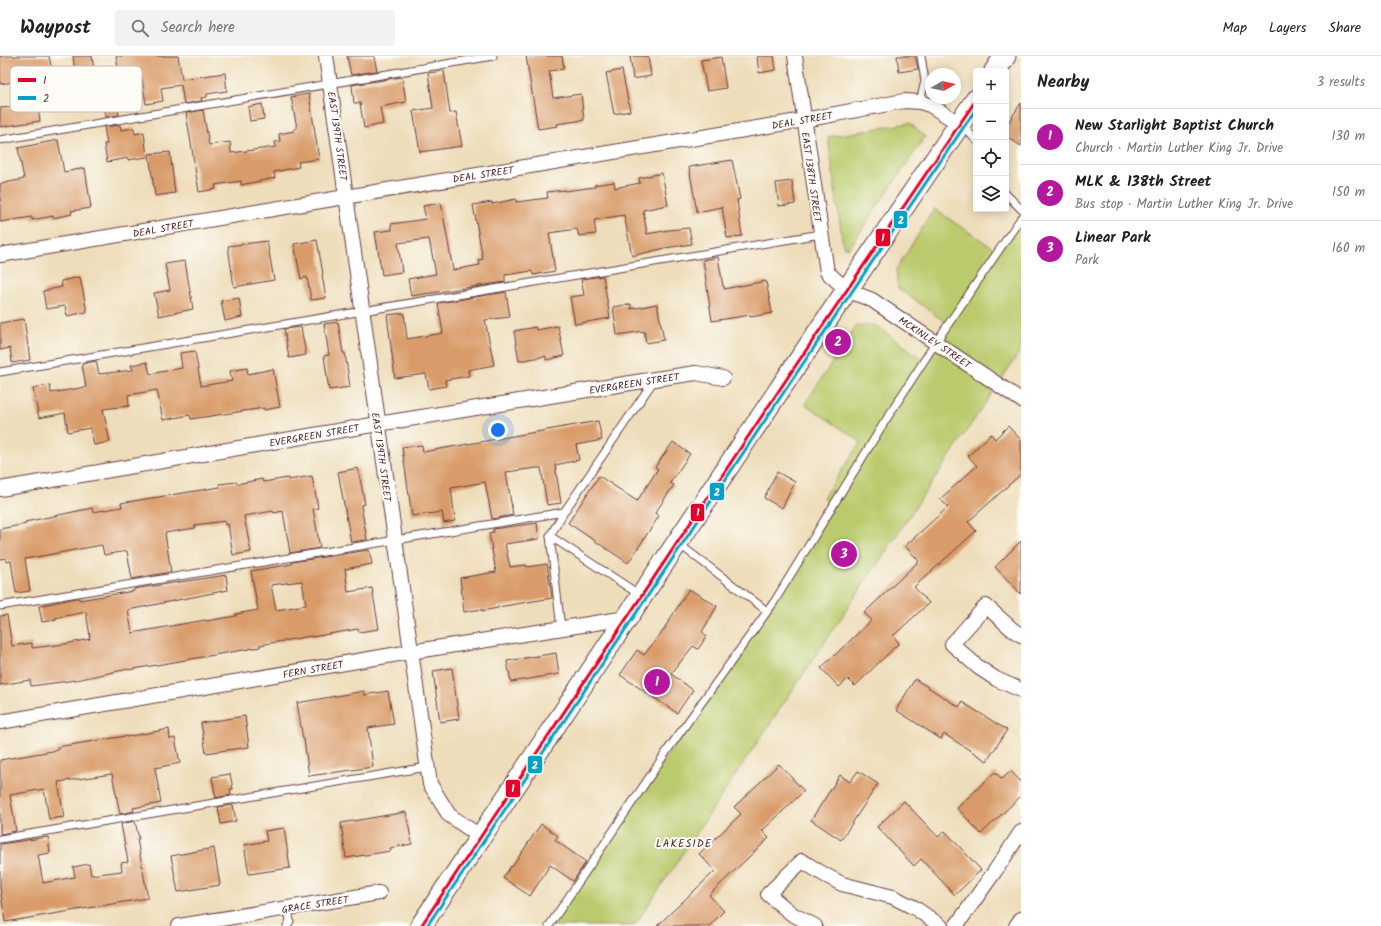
<!DOCTYPE html>
<html lang="en">
<head>
<meta charset="utf-8">
<style>
  body { margin:0; font-family:Kalam,sans-serif; background:#f2f2f2; color:#202124 }
  .controls { position:absolute; right:12px; top:12px; display:grid; overflow:hidden; border-radius:4px; box-shadow:0 2px 10px #0003 }
  .controls button { width:36px; height:36px; display:grid; place-items:center; padding:0; border:0; border-bottom:1px solid #e0e0e0; background:#fff; color:#202124; font:20px sans-serif }
  .compass { position:absolute; left:925px; top:12px; width:36px; height:36px; border-radius:50%; background:#fff; box-shadow:0 2px 10px #0003; rotate:81deg }
  .you { position:absolute; left:498px; top:374px; width:14px; height:14px; margin:-10px; border:3px solid #fff; border-radius:50%; background:#1a73e8; box-shadow:0 0 0 6px #1a73e833 }
  .badge { display:grid; place-items:center; width:26px; height:26px; border-radius:50%; background:#b5179e; color:#fff; font-size:13px; font-weight:700 }
  .pin { position:absolute; translate:-50% -50%; border:2px solid #fff; box-shadow:0 1px 4px #0006 }
  .list { margin:0; padding:0; list-style:none }
  h2 { display:flex; justify-content:space-between; align-items:center; height:52px; margin:0; padding:0 16px; font-size:17px }
  h2 small { font-size:13px; font-weight:400; color:#757577 }
  .list li { display:grid; grid-template-columns:26px 1fr auto; gap:12px; align-items:center; box-sizing:border-box; height:56px; padding:0 16px; border-top:1px solid #e0e0e0 }
  .list b { display:block; font-size:15px; white-space:nowrap }
  .list p { margin:0; font-size:13px; white-space:nowrap; color:#757577 }
  .list em { font-size:13px; font-style:normal; color:#757577 }
  .icon { flex:none; width:22px; height:22px; fill:none; stroke:currentColor; stroke-width:2; stroke-linecap:round; stroke-linejoin:round }
  .map { position:relative; flex:none; width:1021px; height:870px; overflow:hidden }
  header { display:flex; align-items:center; gap:24px; box-sizing:border-box; height:56px; padding:0 20px; background:#fff; border-bottom:1px solid #e0e0e0 }
  header strong { font-size:19px }
  nav { display:flex; gap:22px; margin-inline-start:auto; font-size:14px }
  .search { width:280px; height:36px; background:#f2f2f2; display:flex; align-items:center; gap:10px; box-sizing:border-box; padding:0 14px; border-radius:4px; color:#757577; font-size:15px }
  main { display:flex }
  aside { flex:1; background:#fff }
  .map>svg:first-child { display:block }
  .green { fill:#baca6c; stroke:#82744c }
  .building { fill:#d99b69; fill-rule:evenodd }
  .lines { fill:none; stroke-linecap:round; stroke-linejoin:round }
  .lane-casing { stroke:#633c40; stroke-width:9 }
  .street-casing { stroke:#633c40; stroke-width:16 }
  .secondary-casing { stroke:#633c40; stroke-width:23 }
  .lane { stroke:#fff; stroke-width:7 }
  .street { stroke:#fff; stroke-width:14 }
  .secondary { stroke:#fff; stroke-width:21 }
  .bus-1-casing { stroke:#fdfcf7; stroke-width:6 }
  .bus-2-casing { stroke:#fdfcf7; stroke-width:6 }
  .bus-1 { stroke:#e4002b; stroke-width:3 }
  .bus-2 { stroke:#04a2c6; stroke-width:3 }
  .labels { text-anchor:middle; stroke-width:4; stroke-linejoin:round; paint-order:stroke }
  .street-label { font-size:10px; fill:#4a1f2b; stroke:#fdfcf7 }
  .neighbourhood-label { font-size:11px; letter-spacing:1px; fill:#4a1f2b; stroke:#fdfcf7 }
  .key { fill:#fdfcf7; stroke:#c7baba; stroke-width:1 }
  .key-label { font-size:11px; fill:#4a1f2b }
  .line-badge { stroke:#fdfcf7; stroke-width:1.5 }
  .badge-label { font-size:11px; text-anchor:middle; font-weight:bold; fill:#fff }
</style>
</head>
<body>
<header>
<strong>Waypost</strong>
<div class="search"><svg class="icon" aria-label="search" viewBox="0 0 24 24"><circle cx="10" cy="10" r="6"/><path d="M15 15l6 6"/></svg>Search here</div>
<nav><a>Map</a><a>Layers</a><a>Share</a></nav>
</header>
<main>
<div class="map">
<svg width="1021" height="870" viewBox="0 0 1021 870">
  <rect width="100%" height="100%" fill="#fdfcf7"/>
  <filter id="ink" filterUnits="userSpaceOnUse"><feTurbulence type="fractalNoise" baseFrequency=".025" numOctaves="2"/><feDisplacementMap in="SourceGraphic" scale="8" xChannelSelector="R" yChannelSelector="G"/><feConvolveMatrix kernelMatrix="1 2 1 2 8 2 1 2 1" color-interpolation-filters="sRGB"/></filter>
  <filter id="wash" filterUnits="userSpaceOnUse"><feTurbulence type="fractalNoise" baseFrequency=".012" numOctaves="4" result="noise"/><feDisplacementMap in="SourceGraphic" scale="16" xChannelSelector="R" yChannelSelector="G"/><feGaussianBlur stdDeviation="0.9" result="paint"/><feColorMatrix in="noise" values="0 0 0 0 0 0 0 0 0 0 0 0 0 0 0 0 0 1.4 0 .05"/><feComposite in="paint" operator="in"/></filter>
  <g filter="url(#wash)">
    <rect width="100%" height="100%" fill="#eeddba"/>
    <g class="green">
      <polygon points="910,67 925,81 849,192 843,190 828,81"/>
      <polygon points="934,153 998,195 1021,162 1021,294 634,870 549,870 774,546 833,450 823,442 861,386 805,348 856,270 875,269 924,304 948,268 898,232 896,214"/>
    </g>
    <g id="blocks">
      <g class="building">
        <polygon points="0,0 49,0 54,27 38,30 36,23 0,28"/>
        <polygon points="73,0 92,0 95,21 76,24"/>
        <polygon points="116,0 178,0 182,23 225,17 227,35 207,38 207,41 201,42 202,45 184,48 181,29 161,32 163,45 146,48 142,23 121,27"/>
        <polygon points="347,0 374,0 377,15 351,19"/>
        <polygon points="526,0 562,0 564,13 549,15 553,42 581,38 584,64 557,68 558,70 538,73"/>
        <polygon points="630,0 648,0 651,20 633,23"/>
        <polygon points="757,0 774,0 776,14 759,17"/>
        <polygon points="897,0 915,0 918,13 899,16"/>
        <polygon points="721,1 726,32 707,35 701,4"/>
        <polygon points="622,14 630,55 614,58 606,17"/>
        <polygon points="444,15 450,57 456,56 462,90 420,96 413,55 433,52 428,17"/>
        <polygon points="402,21 406,46 380,51 383,68 364,72 360,47 354,47 352,29"/>
        <polygon points="116,22 120,47 117,48 119,59 106,61 100,25"/>
        <polygon points="309,38 319,103 298,106 299,111 274,116 275,122 241,129 241,125 215,129 216,133 199,136 186,57 203,54 209,89 230,86 231,97 276,91 275,86 280,85 279,78 294,75 294,73 297,72 291,41"/>
        <polygon points="1021,47 1021,90 1006,80 1006,70"/>
        <polygon points="262,48 264,63 250,65 248,51"/>
        <polygon points="38,49 40,65 0,71 0,52"/>
        <polygon points="120,69 121,74 134,72 135,78 144,76 147,101 128,104 128,102 107,106 104,88 107,88 104,71"/>
        <polygon points="58,84 64,116 85,112 91,152 71,155 72,158 53,162 53,160 32,164 32,161 0,166 0,128 24,123 18,92"/>
        <polygon points="170,96 175,137 155,140 149,98"/>
        <polygon points="732,104 740,143 737,144 742,180 727,182 722,151 697,156 689,111"/>
        <polygon points="662,117 668,149 643,154 647,178 669,174 689,172 692,188 665,192 632,200 624,159 594,164 596,178 579,180 577,173 549,177 555,215 533,219 532,215 505,219 505,226 411,240 408,223 436,218 429,183 398,187 402,216 382,219 375,176 392,174 391,168 426,163 423,150 441,147 453,214 480,209 479,204 483,203 473,149 492,146 492,148 516,143 516,146 548,142 547,136 565,134 565,135 595,131 594,129 614,126 615,132 640,127 639,122"/>
        <polygon points="792,125 795,148 779,150 776,127"/>
        <polygon points="317,184 323,218 322,219 326,242 311,244 307,221 301,223 294,188"/>
        <polygon points="267,185 274,224 234,231 228,190"/>
        <polygon points="718,201 723,230 724,230 724,233 766,225 772,257 751,261 751,259 712,265 703,204"/>
        <polygon points="185,205 193,253 159,260 154,237 170,234 165,208"/>
        <polygon points="603,220 610,262 575,268 570,241 584,239 581,223"/>
        <polygon points="80,221 87,256 67,260 65,250 46,253 43,235 62,231 61,225"/>
        <polygon points="506,236 510,261 485,264 494,309 468,314 469,320 445,324 446,330 429,333 426,318 395,322 387,259 404,257 407,283 443,277 438,247"/>
        <polygon points="239,242 242,261 225,265 221,245"/>
        <polygon points="631,248 631,253 657,248 664,284 646,287 644,275 617,279 613,251"/>
        <polygon points="24,263 30,304 12,307 10,292 0,294 0,267"/>
        <polygon points="338,266 343,297 345,297 350,331 329,334 324,300 329,299 324,268"/>
        <polygon points="558,270 564,300 546,304 546,300 519,305 514,275 536,271 536,274"/>
        <polygon points="301,271 306,299 289,302 284,273"/>
        <polygon points="195,295 201,330 232,325 230,315 247,312 248,318 273,313 280,351 264,354 264,352 191,363 190,359 163,364 157,334 128,339 129,350 103,353 110,386 94,389 90,372 68,376 65,357 39,362 33,332 50,329 51,337 86,331 82,308 96,305 99,318 133,314 131,309 147,306 150,318 182,312 180,297"/>
        <polygon points="598,365 602,384 576,389 579,404 555,409 561,447 547,449 541,412 537,412 506,416 513,459 492,463 485,426 451,432 455,465 444,467 442,456 412,460 402,391 422,389 423,396"/>
        <polygon points="1008,370 1021,384 1021,418 968,466 976,475 914,531 929,547 893,580 899,587 855,630 848,623 839,631 821,612 872,564 864,557 919,505 905,490 948,451 940,443 977,410 968,400 991,378 995,383"/>
        <polygon points="673,386 690,398 670,427 674,429 655,457 659,460 628,507 568,467 599,420 637,445 658,413 655,411"/>
        <polygon points="358,412 365,448 361,449 367,484 351,486 338,416"/>
        <polygon points="777,416 795,426 782,452 764,442"/>
        <polygon points="312,420 318,452 313,453 320,492 290,497 283,455 274,457 273,455 244,460 251,496 233,499 228,468 225,469 225,465 195,469 195,472 165,477 171,516 132,523 127,495 104,499 102,489 25,503 30,535 16,537 11,505 6,506 6,502 0,503 0,473 26,468 25,466 92,452 93,456 122,451 121,447 220,431 219,428 237,426 237,428 262,423 263,426 288,422 288,424"/>
        <polygon points="537,467 539,483 505,488 510,511 526,509 527,511 547,508 552,542 498,551 498,552 482,555 482,553 464,556 460,522 496,516 489,477 494,476 493,473"/>
        <polygon points="1021,485 1021,538 995,511"/>
        <path d="M 369,494 L 372,508 L 345,513 L 348,536 L 372,532 L 379,573 L 359,576 L 358,573 L 312,581 L 311,580 L 260,589 L 260,591 L 128,614 L 128,613 L 76,624 L 31,630 L 30,624 L 0,629 L 0,560 L 7,559 L 12,590 L 32,587 L 32,592 L 65,588 L 90,583 L 89,580 L 90,580 L 86,556 L 55,562 L 56,564 L 42,566 L 39,550 L 76,542 L 79,542 L 79,544 L 134,535 L 134,533 L 226,519 L 228,534 L 128,554 L 132,577 L 205,564 L 206,565 L 236,560 L 236,558 L 258,554 L 251,515 L 292,508 L 292,506 ZM 302,525 L 306,549 L 276,554 L 271,529 Z"/>
        <polygon points="689,533 717,550 702,576 707,580 698,593 693,590 671,618 693,634 677,657 620,619 637,594 644,599 666,571 665,571"/>
        <polygon points="556,597 559,618 511,626 507,605"/>
        <polygon points="452,612 459,663 440,666 433,615"/>
        <polygon points="915,623 959,651 962,646 1007,674 987,705 944,678 941,683 896,654"/>
        <polygon points="364,635 364,639 388,635 394,668 368,672 373,711 309,720 304,683 303,683 297,647"/>
        <polygon points="245,660 249,691 206,697 201,667"/>
        <polygon points="169,673 170,683 175,682 180,707 155,712 161,747 133,752 134,755 120,758 112,718 58,726 64,761 49,763 44,733 10,739 16,775 0,778 0,704 58,694 57,691 126,680 126,681"/>
        <polygon points="779,708 804,735 762,775 769,782 709,839 724,855 709,870 657,870 715,815 699,798 741,758 734,751"/>
        <polygon points="858,715 878,728 841,784 811,764 840,719 850,726"/>
        <polygon points="1011,715 1021,726 1021,740 981,778 957,752 995,716 1002,723"/>
        <polygon points="230,718 233,733 230,733 231,739 216,742 212,721"/>
        <polygon points="904,745 938,781 945,775 981,814 955,839 921,803 914,810 877,771"/>
        <polygon points="233,749 236,765 221,768 218,751"/>
        <polygon points="406,756 412,788 390,792 391,795 346,802 341,767"/>
        <polygon points="135,765 139,783 137,783 148,842 5,866 0,831 0,788 48,781 50,797 38,799 43,827 75,821 73,811 89,808 91,819 122,815 121,807 128,806 121,768"/>
        <polygon points="541,768 558,780 555,784 586,806 573,825 550,809 530,840 503,822 511,810 512,811"/>
        <polygon points="284,772 290,812 249,818 244,789 267,785 265,775"/>
        <polygon points="214,792 220,829 178,836 171,800"/>
      </g>
    </g>
  </g>
  <g filter="url(#ink)">
    <use href="#blocks" fill-opacity="0" stroke="#633c40" stroke-width="1"/>
    <g class="lines">
      <defs>
        <g id="lane">
          <polyline points="920,46 925,25 921,0"/>
          <polyline points="961,68 976,84"/>
          <polyline points="0,84 493,0"/>
          <polyline points="1006,138 1021,153"/>
          <polyline points="0,316 821,178"/>
          <polyline points="550,480 640,539"/>
          <polyline points="679,488 767,555"/>
          <polyline points="0,550 564,456"/>
          <polyline points="561,572 550,480 564,456 655,323"/>
          <polyline points="0,783 427,711"/>
          <polyline points="287,870 290,865 288,852"/>
          <polyline points="549,870 669,692 774,546 882,370 936,286 1021,162"/>
        </g>
        <g id="street">
          <polyline points="326,0 430,728 449,759 481,781"/>
          <polyline points="795,0 827,216 847,234 872,244 1021,344"/>
          <polyline points="0,199 804,64 904,45 920,46 930,49 960,68"/>
          <polyline points="0,433 378,368 655,323 696,317 723,322"/>
          <polyline points="1021,579 1013,574 986,550 952,588 978,611 996,623 1021,634"/>
          <polyline points="0,666 410,596 627,562"/>
          <polyline points="179,870 379,837"/>
          <polyline points="815,870 792,858 768,838 802,805 825,819 842,828 893,841 915,852 941,870"/>
          <polyline points="956,870 995,815 1021,776"/>
          <polyline points="1016,870 1021,863"/>
        </g>
        <g id="secondary">
          <polyline points="995,15 1005,0"/>
          <polyline points="421,870 794,312 976,44"/>
        </g>
      </defs>
      <use href="#lane" class="lane-casing"/>
      <use href="#street" class="street-casing"/>
      <use href="#secondary" class="secondary-casing"/>
      <use href="#lane" class="lane"/>
      <use href="#street" class="street"/>
      <use href="#secondary" class="secondary"/>
      <defs>
        <polyline id="bus-1" points="421,870 794,312 976,44"/>
        <polyline id="bus-2" points="427,870 798,315 976,53"/>
      </defs>
      <use href="#bus-1" class="bus-1-casing"/>
      <use href="#bus-2" class="bus-2-casing"/>
      <use href="#bus-1" class="bus-1"/>
      <use href="#bus-2" class="bus-2"/>
    </g>
  </g>
  <g class="labels">
    <g class="street-label">
      <text transform="translate(802 64) rotate(-10)" y="4">DEAL STREET</text>
      <text transform="translate(338 80) rotate(82)" y="4">EAST 139TH STREET</text>
      <text transform="translate(483 118) rotate(-9)" y="4">DEAL STREET</text>
      <text transform="translate(812 121) rotate(82)" y="4">EAST 138TH STREET</text>
      <text transform="translate(163 172) rotate(-10)" y="4">DEAL STREET</text>
      <text transform="translate(935 286) rotate(34)" y="4">MCKINLEY STREET</text>
      <text transform="translate(634 327) rotate(-9)" y="4">EVERGREEN STREET</text>
      <text transform="translate(314 379) rotate(-10)" y="4">EVERGREEN STREET</text>
      <text transform="translate(382 401) rotate(82)" y="4">EAST 139TH STREET</text>
      <text transform="translate(313 613) rotate(-10)" y="4">FERN STREET</text>
      <text transform="translate(315 848) rotate(-9)" y="4">GRACE STREET</text>
    </g>
    <g class="neighbourhood-label">
      <text x="684" y="791">LAKESIDE</text>
    </g>
  </g>
  <rect x="10" y="10" width="132" height="46" rx="6" class="key"/>
  <rect x="18" y="22" width="18" height="4" fill="#e4002b"/>
  <rect x="18" y="40" width="18" height="4" fill="#04a2c6"/>
  <g class="key-label">
    <text x="43" y="28">1</text>
    <text x="43" y="46">2</text>
  </g>
  <g class="line-badge">
    <rect x="893" y="154" width="15" height="19" rx="4" fill="#04a2c6"/>
    <rect x="875" y="172" width="16" height="19" rx="4" fill="#e4002b"/>
    <rect x="709" y="426" width="16" height="19" rx="4" fill="#04a2c6"/>
    <rect x="690" y="447" width="15" height="19" rx="4" fill="#e4002b"/>
    <rect x="527" y="699" width="16" height="19" rx="4" fill="#04a2c6"/>
    <rect x="505" y="723" width="16" height="19" rx="4" fill="#e4002b"/>
  </g>
  <g class="badge-label">
    <text x="901" y="168">2</text>
    <text x="883" y="185">1</text>
    <text x="717" y="440">2</text>
    <text x="698" y="460">1</text>
    <text x="535" y="713">2</text>
    <text x="513" y="736">1</text>
  </g>
</svg>
<div class="controls">
<button>+</button>
<button>−</button>
<button><svg class="icon" aria-label="locate" viewBox="0 0 24 24"><circle cx="12" cy="12" r="6"/><path d="M12 2v4M12 18v4M2 12h4M18 12h4"/></svg></button>
<button><svg class="icon" aria-label="layers" viewBox="0 0 24 24"><path d="M12 4l9 5-9 5-9-5zM3 14l9 5 9-5"/></svg></button>
</div>
<svg class="compass" viewBox="-18 -18 36 36"><path d="M0-13l5 13h-10z" fill="#e53935"/><path d="M0 13l5-13h-10z" fill="#757577"/></svg>
<div class="you"></div>
<div class="pin badge" style="left:657px;top:626px">1</div>
<div class="pin badge" style="left:838px;top:286px">2</div>
<div class="pin badge" style="left:844px;top:498px">3</div>
</div>
<aside>
<h2>Nearby<small>3 results</small></h2>
<ul class="list">
<li><span class="badge">1</span><div><b>New Starlight Baptist Church</b><p>Church · Martin Luther King Jr. Drive</p></div><em>130 m</em></li>
<li><span class="badge">2</span><div><b>MLK &amp; 138th Street</b><p>Bus stop · Martin Luther King Jr. Drive</p></div><em>150 m</em></li>
<li><span class="badge">3</span><div><b>Linear Park</b><p>Park</p></div><em>160 m</em></li>
</ul>
</aside>
</main>
</body>
</html>
